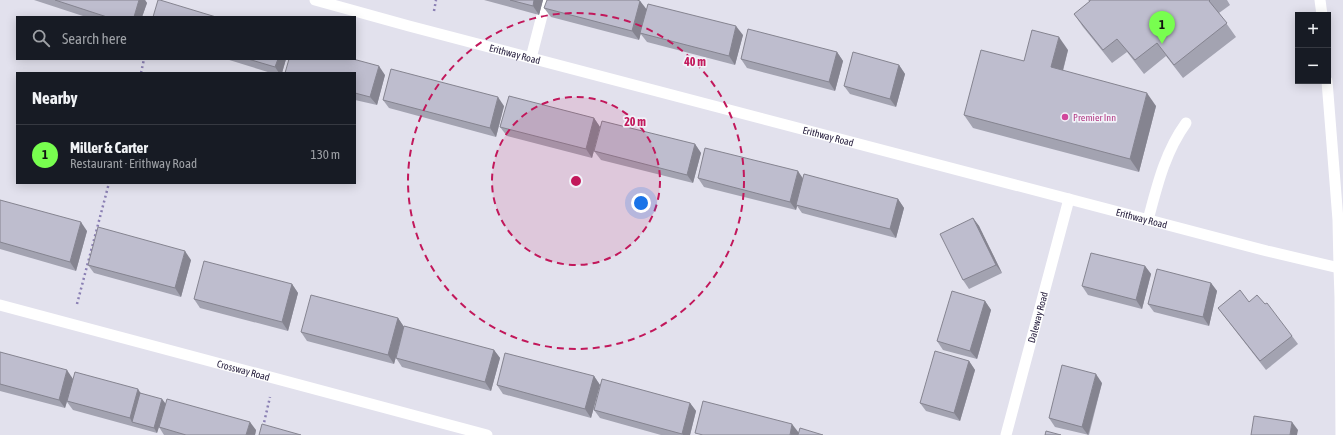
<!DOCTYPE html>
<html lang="en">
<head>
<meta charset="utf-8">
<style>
  body { margin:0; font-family:"Asap Condensed",sans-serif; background:#242831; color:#f1f3f6 }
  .controls { position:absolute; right:12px; top:12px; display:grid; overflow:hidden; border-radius:0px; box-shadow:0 2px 10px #0003 }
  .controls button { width:36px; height:36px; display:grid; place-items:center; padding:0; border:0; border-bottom:1px solid #363941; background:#171b24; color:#f1f3f6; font:20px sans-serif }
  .you { position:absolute; left:641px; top:203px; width:14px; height:14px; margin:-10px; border:3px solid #fff; border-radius:50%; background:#1a73e8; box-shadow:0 0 0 6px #1a73e833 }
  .badge { display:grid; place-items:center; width:26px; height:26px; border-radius:50%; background:#78fe4f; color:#111; font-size:13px; font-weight:700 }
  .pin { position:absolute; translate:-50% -33px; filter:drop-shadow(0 1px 2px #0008) }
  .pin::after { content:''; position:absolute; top:21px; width:14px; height:12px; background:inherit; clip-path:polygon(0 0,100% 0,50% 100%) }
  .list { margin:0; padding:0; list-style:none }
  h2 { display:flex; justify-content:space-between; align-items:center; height:52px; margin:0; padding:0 16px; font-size:17px }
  h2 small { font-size:13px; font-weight:400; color:#9ea1a6 }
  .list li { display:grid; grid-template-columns:26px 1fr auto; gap:12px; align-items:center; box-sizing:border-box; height:60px; padding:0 16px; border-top:1px solid #363941 }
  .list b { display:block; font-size:15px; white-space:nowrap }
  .list p { margin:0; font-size:13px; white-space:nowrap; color:#9ea1a6 }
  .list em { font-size:13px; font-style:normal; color:#9ea1a6 }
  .icon { flex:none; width:22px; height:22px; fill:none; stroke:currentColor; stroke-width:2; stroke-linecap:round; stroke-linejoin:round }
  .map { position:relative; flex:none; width:1343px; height:435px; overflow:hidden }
  .search { position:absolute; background:#171b24; box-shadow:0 2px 10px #0003; left:16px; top:16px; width:340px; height:44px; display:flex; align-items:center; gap:10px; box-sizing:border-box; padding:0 14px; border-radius:0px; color:#9ea1a6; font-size:15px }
  .panel { position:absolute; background:#171b24; box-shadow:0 2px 10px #0003; left:16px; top:72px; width:340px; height:112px; border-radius:0px }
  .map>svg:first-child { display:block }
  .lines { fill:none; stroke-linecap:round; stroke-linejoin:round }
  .path { stroke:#8a7fb3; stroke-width:2.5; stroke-dasharray:2 3; stroke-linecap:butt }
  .service { stroke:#fff; stroke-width:11 }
  .minor { stroke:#fff; stroke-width:11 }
  .wall { fill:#a3a3b1 }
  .shaded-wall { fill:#858490 }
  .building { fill:#bebdce; stroke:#858490 }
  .ring { fill:none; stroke:#c2185b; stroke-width:2; stroke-dasharray:7 5 }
  .hotel-dot { fill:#d1479c; stroke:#f2f2f9; stroke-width:1.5 }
  .labels { text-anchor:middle; stroke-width:3.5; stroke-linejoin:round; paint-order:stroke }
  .street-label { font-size:10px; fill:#28203f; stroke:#f2f2f9 }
  .hotel-label { font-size:10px; fill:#b23c85; stroke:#f2f2f9; text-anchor:start }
  .centre { fill:#c2185b; stroke:#f2f2f9; stroke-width:2 }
  .ring-label { font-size:12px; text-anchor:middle; font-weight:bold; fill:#c2185b; stroke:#f2f2f9; stroke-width:3.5; stroke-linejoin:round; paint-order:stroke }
</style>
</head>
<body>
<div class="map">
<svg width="1343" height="435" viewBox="0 0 1343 435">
  <rect width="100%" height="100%" fill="#e2e1ed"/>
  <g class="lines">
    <g class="path">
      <polyline points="434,11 436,0"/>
      <polyline points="141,73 144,59"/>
      <polyline points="77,304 109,183"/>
      <polyline points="263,427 270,397"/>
    </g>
    <g class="service">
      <polyline points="1320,0 1322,15"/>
      <polyline points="531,58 546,0"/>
      <polyline points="1327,81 1338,220 1339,268"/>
      <path d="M 1148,220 C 1157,186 1165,152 1186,123"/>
    </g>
    <g class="minor">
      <path id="s1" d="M 315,0 L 409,26 L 1267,251 L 1343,269"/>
      <polyline points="1339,268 1340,297 1341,435"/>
      <path id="s2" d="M 0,305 L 487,435"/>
      <path id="s3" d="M 1006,435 L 1069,199"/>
    </g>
  </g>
  <g class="wall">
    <polygon points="34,0 145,0 147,3 142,17 86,17"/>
    <polygon points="484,0 543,0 539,15"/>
    <polygon points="1088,0 1227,0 1230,5 1219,13 1236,37 1183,78 1166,56 1144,74 1127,52 1112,63 1083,27 1074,14 1090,2"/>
    <polygon points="640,1 647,10 639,40 551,17 544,8"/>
    <polygon points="640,33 743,35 735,65 647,42"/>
    <polygon points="1068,50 1063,71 1156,106 1139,172 973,128 964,115 1024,61"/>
    <polygon points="837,52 843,61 835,91 747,68 741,59"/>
    <polygon points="226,59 286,59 282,73 271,73"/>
    <polygon points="899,65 905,74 896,107 850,94 844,86"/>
    <polygon points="355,73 385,75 377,105 355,100"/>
    <polygon points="383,100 504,106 496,137 389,108"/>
    <polygon points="594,118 600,127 592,158 507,136 500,127"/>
    <polygon points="695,144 701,153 693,183 601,160 594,151"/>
    <polygon points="698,178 803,179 898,199 904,208 896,238 802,213 797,206 796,210 704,187"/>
    <polygon points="0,200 87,231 76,271 0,249"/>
    <polygon points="973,218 979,226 1002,273 969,289 963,280"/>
    <polygon points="191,260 181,297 94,273 88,265"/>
    <polygon points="1145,266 1151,274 1142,309 1088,295 1082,286"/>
    <polygon points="1211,283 1217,291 1209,326 1154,312 1148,304"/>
    <polygon points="292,284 298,293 288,331 200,308 194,299"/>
    <polygon points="985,301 991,310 977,359 943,350 937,341"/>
    <polygon points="1249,302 1292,336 1298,344 1266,370 1224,316 1218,308"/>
    <polygon points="398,318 404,327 394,364 307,341 301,332"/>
    <polygon points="494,350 500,358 491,391 402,367 396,358"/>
    <polygon points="0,352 73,379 140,393 166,404 256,430 255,435 164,435 159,427 157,433 73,410 67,402 65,408 0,391"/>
    <polygon points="969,361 975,370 960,421 926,411 920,403"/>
    <polygon points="594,376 600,385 591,418 503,394 497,385"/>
    <polygon points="1102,383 1089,435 1055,427 1049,418"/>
    <polygon points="690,403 696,411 690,435 661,435 600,418 594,410"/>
  </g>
  <g class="shaded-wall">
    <polygon points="139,0 145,0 147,3 142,17 134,17"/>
    <polygon points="534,0 543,0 539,15 533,6"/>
    <polygon points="640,1 647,10 639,40 632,31"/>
    <polygon points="736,26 743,35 735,65 729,56"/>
    <polygon points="1059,37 1068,50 1060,81 1051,67"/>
    <polygon points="837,52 843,61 835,91 829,82"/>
    <polygon points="278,59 286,59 282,73 279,73 275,67"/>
    <polygon points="899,65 905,74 896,107 890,99"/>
    <polygon points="379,66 385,75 377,105 370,97"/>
    <polygon points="1147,93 1156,106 1139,172 1130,159"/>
    <polygon points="498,97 504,106 496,137 490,128"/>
    <polygon points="594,118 600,127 592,158 586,149"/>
    <polygon points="695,144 701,153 693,183 687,175"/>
    <polygon points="798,171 804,180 796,205 797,206 796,210 790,202"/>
    <polygon points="898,199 904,208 896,238 890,229"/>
    <polygon points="973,218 979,226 1002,273 996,265"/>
    <polygon points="81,222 87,231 76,271 70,262"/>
    <polygon points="185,251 191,260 181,297 175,288"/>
    <polygon points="1145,266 1151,274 1142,309 1136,300"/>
    <polygon points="1211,283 1217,291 1209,326 1203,317"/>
    <polygon points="292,284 298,293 288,331 282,322"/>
    <polygon points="985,301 991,310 977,359 970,351"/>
    <polygon points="398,318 404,327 394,364 388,355"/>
    <polygon points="494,350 500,358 491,391 485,382"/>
    <polygon points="969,361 975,370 960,421 954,413"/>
    <polygon points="67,370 73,379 65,408 59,400"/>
    <polygon points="1096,374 1102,383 1088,435 1082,427"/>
    <polygon points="594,376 600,385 591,418 585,409"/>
    <polygon points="138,389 144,398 132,422 130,418"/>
    <polygon points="162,399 166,404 157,433 154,428"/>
    <polygon points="690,403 696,411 690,435 683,435 682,434"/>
    <polygon points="250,422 256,430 255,435 246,435"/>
    <polygon points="1292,422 1298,430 1297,435 1290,435"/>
    <polygon points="792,424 799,433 798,435 790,435"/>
  </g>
  <g class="building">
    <polygon points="55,0 139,0 134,17 107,17"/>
    <polygon points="158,0 160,0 216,17 153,17"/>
    <polygon points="510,0 534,0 533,6"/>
    <polygon points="547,0 637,0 640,1 632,31 544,8"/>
    <polygon points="1090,0 1210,0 1209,1 1227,23 1174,65 1157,43 1135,60 1117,39 1103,50 1074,14 1090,1"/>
    <polygon points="648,4 736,26 729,56 640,33"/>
    <polygon points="748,29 837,52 829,82 741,59"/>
    <polygon points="1032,30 1059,37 1051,67 1147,93 1130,159 964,115 981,50 1024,61"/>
    <polygon points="853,52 899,65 890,99 844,86"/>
    <polygon points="248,59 278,59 275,67"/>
    <polygon points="289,59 353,59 379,66 370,97 355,93 355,73 285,73"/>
    <polygon points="391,69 498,97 490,128 383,100"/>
    <polygon points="509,96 594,118 586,149 500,127"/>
    <polygon points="602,121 695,144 687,175 594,151"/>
    <polygon points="705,148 798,171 790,202 698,178"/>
    <polygon points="804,174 898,199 890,229 796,205"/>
    <polygon points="0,200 81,222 70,262 0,242"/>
    <polygon points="973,218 996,265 963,280 940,234"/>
    <polygon points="98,227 185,251 175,288 88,265"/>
    <polygon points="1091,253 1145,266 1136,300 1082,286"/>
    <polygon points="204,261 292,284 282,322 194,299"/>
    <polygon points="1157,269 1211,283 1203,317 1148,304"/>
    <polygon points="1240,290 1249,302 1257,295 1265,304 1267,303 1292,336 1260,361 1218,308"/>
    <polygon points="952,291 985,301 970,351 937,341"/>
    <polygon points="311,295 398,318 388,355 301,332"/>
    <polygon points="404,326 494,350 485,382 396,358"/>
    <polygon points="935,351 969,361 954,413 920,403"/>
    <polygon points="0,352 67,370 59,400 0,384"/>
    <polygon points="505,353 594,376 585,409 497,385"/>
    <polygon points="1062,365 1096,374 1082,427 1049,418"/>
    <polygon points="75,372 138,389 130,418 67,401"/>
    <polygon points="602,379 690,403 682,434 594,410"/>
    <polygon points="140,393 162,399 154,428 132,422"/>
    <polygon points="167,399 250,422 246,435 186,435 159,427"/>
    <polygon points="703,401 792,424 790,435 703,435 695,433"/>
    <polygon points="1254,416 1292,422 1290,435 1251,435"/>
    <polygon points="262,424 301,435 259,435"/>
    <polygon points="800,428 823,435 798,435"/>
    <polygon points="1046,431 1061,435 1045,435"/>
  </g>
  <circle cx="576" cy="181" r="84" fill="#c2185b" fill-opacity=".12"/>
  <g class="ring">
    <circle cx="576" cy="181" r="84"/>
    <circle cx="576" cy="181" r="168"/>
  </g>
  <circle class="hotel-dot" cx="1065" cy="117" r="4"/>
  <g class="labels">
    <g class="street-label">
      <text dy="4" stroke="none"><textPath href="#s1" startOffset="207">Erithway Road</textPath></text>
      <text dy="4" stroke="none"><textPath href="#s1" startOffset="531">Erithway Road</textPath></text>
      <text dy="4" stroke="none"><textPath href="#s1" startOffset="855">Erithway Road</textPath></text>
      <text dy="4" stroke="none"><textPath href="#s3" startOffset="122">Daleway Road</textPath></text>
      <text dy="4" stroke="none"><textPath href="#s2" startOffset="252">Crossway Road</textPath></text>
    </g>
    <g class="hotel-label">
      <text x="1073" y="121">Premier Inn</text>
    </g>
  </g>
  <circle cx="576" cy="181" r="6" class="centre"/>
  <g class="ring-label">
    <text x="695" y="66">40 m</text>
    <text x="635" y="126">20 m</text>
  </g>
</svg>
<div class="controls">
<button>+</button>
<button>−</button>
</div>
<div class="you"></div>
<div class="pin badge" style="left:1162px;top:44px">1</div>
<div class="search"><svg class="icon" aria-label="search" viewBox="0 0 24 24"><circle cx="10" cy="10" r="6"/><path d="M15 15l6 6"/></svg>Search here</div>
<section class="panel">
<h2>Nearby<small></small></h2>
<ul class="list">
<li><span class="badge">1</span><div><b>Miller &amp; Carter</b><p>Restaurant · Erithway Road</p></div><em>130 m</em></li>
</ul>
</section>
</div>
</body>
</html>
